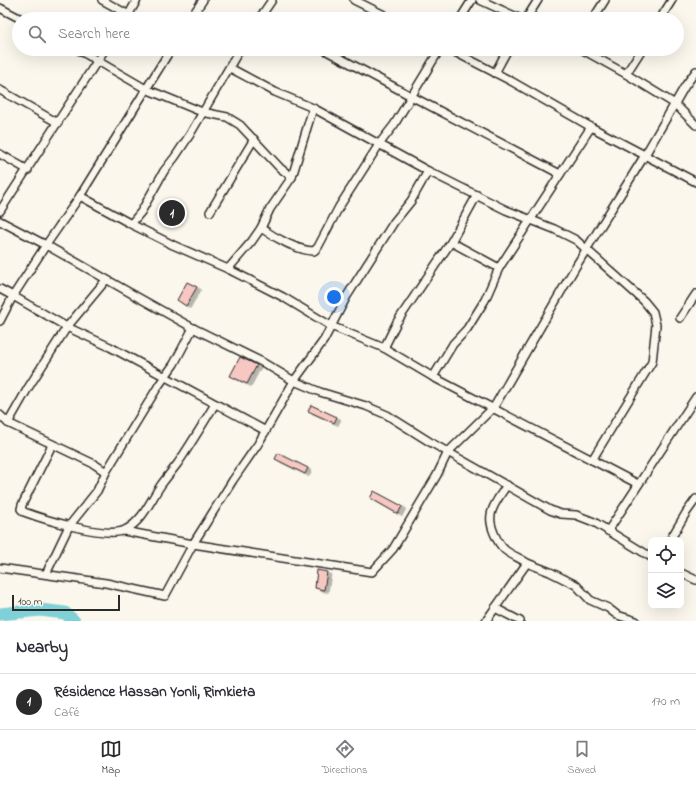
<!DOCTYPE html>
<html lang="en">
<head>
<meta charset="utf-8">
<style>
  body { margin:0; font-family:"Indie Flower",sans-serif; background:#f2f2f3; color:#2b2b33 }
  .controls { position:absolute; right:12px; bottom:12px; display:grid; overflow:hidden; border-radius:8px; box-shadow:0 4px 16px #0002 }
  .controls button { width:36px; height:36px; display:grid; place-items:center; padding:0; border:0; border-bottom:1px solid #e1e1e2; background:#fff; color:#2b2b33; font:20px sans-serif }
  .scale { position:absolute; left:12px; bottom:10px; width:108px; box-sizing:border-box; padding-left:4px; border:2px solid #2b2b2b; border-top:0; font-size:11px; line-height:14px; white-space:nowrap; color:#2b2b2b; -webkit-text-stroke:3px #fbf7ec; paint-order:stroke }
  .you { position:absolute; left:334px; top:297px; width:14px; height:14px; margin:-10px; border:3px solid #fff; border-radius:50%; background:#1a73e8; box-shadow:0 0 0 6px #1a73e833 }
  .badge { display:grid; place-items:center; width:26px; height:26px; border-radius:50%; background:#2b2b2b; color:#fff; font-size:13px; font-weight:700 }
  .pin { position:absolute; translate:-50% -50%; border:2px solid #fff; box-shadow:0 1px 4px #0006 }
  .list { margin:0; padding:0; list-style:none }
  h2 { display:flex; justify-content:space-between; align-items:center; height:52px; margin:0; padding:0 16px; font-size:17px }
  h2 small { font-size:13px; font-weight:400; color:#7c7c81 }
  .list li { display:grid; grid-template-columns:26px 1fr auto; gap:12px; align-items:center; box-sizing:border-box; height:56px; padding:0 16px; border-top:1px solid #e1e1e2 }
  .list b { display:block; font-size:15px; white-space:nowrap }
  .list p { margin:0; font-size:13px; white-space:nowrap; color:#7c7c81 }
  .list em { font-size:13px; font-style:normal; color:#7c7c81 }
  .icon { flex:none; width:22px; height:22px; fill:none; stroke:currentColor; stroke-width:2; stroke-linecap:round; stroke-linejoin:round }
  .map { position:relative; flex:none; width:696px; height:621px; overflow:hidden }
  .search { position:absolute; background:#fff; box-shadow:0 4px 16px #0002; left:12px; right:12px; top:12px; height:44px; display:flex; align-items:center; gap:10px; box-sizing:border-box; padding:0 14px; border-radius:22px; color:#7c7c81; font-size:15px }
  .sheet { height:108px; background:#fff }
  nav { display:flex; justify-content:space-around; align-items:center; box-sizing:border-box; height:56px; border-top:1px solid #e1e1e2; background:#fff; font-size:11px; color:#7c7c81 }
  nav a { display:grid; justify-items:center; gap:2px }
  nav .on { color:#2b2b2b }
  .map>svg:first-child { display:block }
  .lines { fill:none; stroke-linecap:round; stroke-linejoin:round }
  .river { stroke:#7fd1d7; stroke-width:13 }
  .building { fill:#f7c7c1; stroke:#2b2b2b; filter:url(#shadow) }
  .street-casing { stroke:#2b2b2b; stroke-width:10 }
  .street { stroke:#fbf7ec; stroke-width:7 }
</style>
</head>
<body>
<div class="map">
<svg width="696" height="621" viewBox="0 0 696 621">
  <defs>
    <filter id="shadow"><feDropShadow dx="4" dy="2.5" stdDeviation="0" flood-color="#0004"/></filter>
  </defs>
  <rect width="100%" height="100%" fill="#fbf7ec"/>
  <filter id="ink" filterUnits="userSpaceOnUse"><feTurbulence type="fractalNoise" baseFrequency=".025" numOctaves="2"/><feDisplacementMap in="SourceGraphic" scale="8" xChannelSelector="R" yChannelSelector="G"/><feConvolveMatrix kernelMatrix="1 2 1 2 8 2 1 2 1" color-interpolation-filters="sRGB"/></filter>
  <g filter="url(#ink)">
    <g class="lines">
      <polyline class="river" points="0,614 40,610 65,613 74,621"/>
    </g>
    <g class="building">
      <polygon points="187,282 197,287 186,306 177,300"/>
      <polygon points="240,357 257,365 247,384 230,376"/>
      <polygon points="311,405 337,417 334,423 308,411"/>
      <polygon points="278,453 308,468 305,474 275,459"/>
      <polygon points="374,491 402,506 398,514 370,498"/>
      <polygon points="317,570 327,572 324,590 315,588"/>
    </g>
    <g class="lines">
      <defs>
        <g id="street">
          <polyline points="102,0 129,15"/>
          <polyline points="354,0 392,19"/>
          <polyline points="480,0 521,19"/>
          <polyline points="0,8 21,19"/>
          <polyline points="126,19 137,0"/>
          <polyline points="190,19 203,0"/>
          <polyline points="259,19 272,0"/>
          <polyline points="460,19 472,0"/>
          <polyline points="526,19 538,0"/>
          <polyline points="593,19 605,0"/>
          <polyline points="660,19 672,0"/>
          <polyline points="77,49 146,89 202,112 227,117 240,125 280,168 292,177"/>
          <polyline points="323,49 411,96 560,174"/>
          <polyline points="449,49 511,81 591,127 696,182"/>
          <polyline points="581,49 626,74 675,104 696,125"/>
          <polyline points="230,68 275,92 313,108 428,171 506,210 554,229 576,240 586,249 644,301 653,312 656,325 652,362 592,460"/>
          <polyline points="495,73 508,49"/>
          <polyline points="626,74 642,49"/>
          <polyline points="0,90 58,123"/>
          <polyline points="0,154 28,170"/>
          <polyline points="80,196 131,224 173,245 228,269 283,297 331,326 384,348 433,377 638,484"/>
          <polyline points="0,211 105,49"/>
          <polyline points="210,212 254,139"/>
          <polyline points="0,221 46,245 141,299 193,328 262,362 294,381 320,392 366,406 387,415 430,442 550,510 561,514 576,515 594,522 651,557"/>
          <polyline points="131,224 141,212 164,171 175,157 189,136 240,49"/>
          <path d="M 261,228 C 274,237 298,251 314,251 L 318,247 L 339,207 L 380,143 L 394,125 L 440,49"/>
          <polyline points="451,242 499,268"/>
          <polyline points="228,269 252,241 261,228 270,209 292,177 313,108"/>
          <polyline points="0,289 13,296 46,245 80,196 171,49"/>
          <polyline points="680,318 696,294"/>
          <polyline points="0,321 13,296 67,327 110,347 266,431"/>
          <polyline points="384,348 397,322 451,242 477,195"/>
          <polyline points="433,377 453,344 467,329 485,300 499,268 591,127"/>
          <polyline points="0,415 8,423 94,464 106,472"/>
          <polyline points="8,423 28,388 67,327 106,280"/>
          <path d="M 52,445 L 22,505 L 21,509 L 24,512 C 43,519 107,539 125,530 C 143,521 150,501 161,485 C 166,478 172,471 178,463 C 191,444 203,424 215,404"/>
          <polyline points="124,531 193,544 372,572 393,549 437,475 448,452 494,407 576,266 645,155 685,86 696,71"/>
          <polyline points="608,531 696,397"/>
          <polyline points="670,540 686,513 696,499"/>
          <polyline points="527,563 550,572 576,585 590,600 608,608 617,615 636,621"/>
          <polyline points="0,568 106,583 165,596 193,544 233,480 258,444 294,381 324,340 347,296 394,222 411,201 428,171"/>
          <polyline points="681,573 696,580"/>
          <polyline points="46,574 69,526 97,491 106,472 159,385 174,364 193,328"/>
          <polyline points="495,608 520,621"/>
          <path d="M 486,621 L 527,563 C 520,558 511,555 505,550 C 497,543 489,525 491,515 C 492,505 502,493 507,485"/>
        </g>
      </defs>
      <use href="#street" class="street-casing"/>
      <use href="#street" class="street"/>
    </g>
  </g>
</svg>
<div class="controls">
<button><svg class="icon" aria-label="locate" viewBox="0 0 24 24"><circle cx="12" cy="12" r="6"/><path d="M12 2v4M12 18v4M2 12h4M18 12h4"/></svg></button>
<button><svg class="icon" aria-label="layers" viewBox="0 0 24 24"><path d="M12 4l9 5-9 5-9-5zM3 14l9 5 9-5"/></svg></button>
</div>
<div class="scale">100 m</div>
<div class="you"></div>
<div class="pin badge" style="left:172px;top:213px">1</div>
<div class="search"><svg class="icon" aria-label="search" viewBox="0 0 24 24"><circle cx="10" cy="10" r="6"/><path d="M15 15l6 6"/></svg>Search here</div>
</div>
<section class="sheet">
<h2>Nearby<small></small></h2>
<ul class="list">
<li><span class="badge">1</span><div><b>Résidence Hassan Yonli, Rimkieta</b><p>Café</p></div><em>170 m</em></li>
</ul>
</section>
<nav>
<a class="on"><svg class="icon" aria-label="map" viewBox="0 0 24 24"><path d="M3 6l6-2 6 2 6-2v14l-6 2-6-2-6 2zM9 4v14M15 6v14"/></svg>Map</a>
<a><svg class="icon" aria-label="directions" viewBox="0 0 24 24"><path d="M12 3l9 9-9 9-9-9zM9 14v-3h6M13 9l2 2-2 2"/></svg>Directions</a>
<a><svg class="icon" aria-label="saved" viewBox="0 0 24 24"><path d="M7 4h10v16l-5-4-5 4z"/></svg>Saved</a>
</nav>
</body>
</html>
